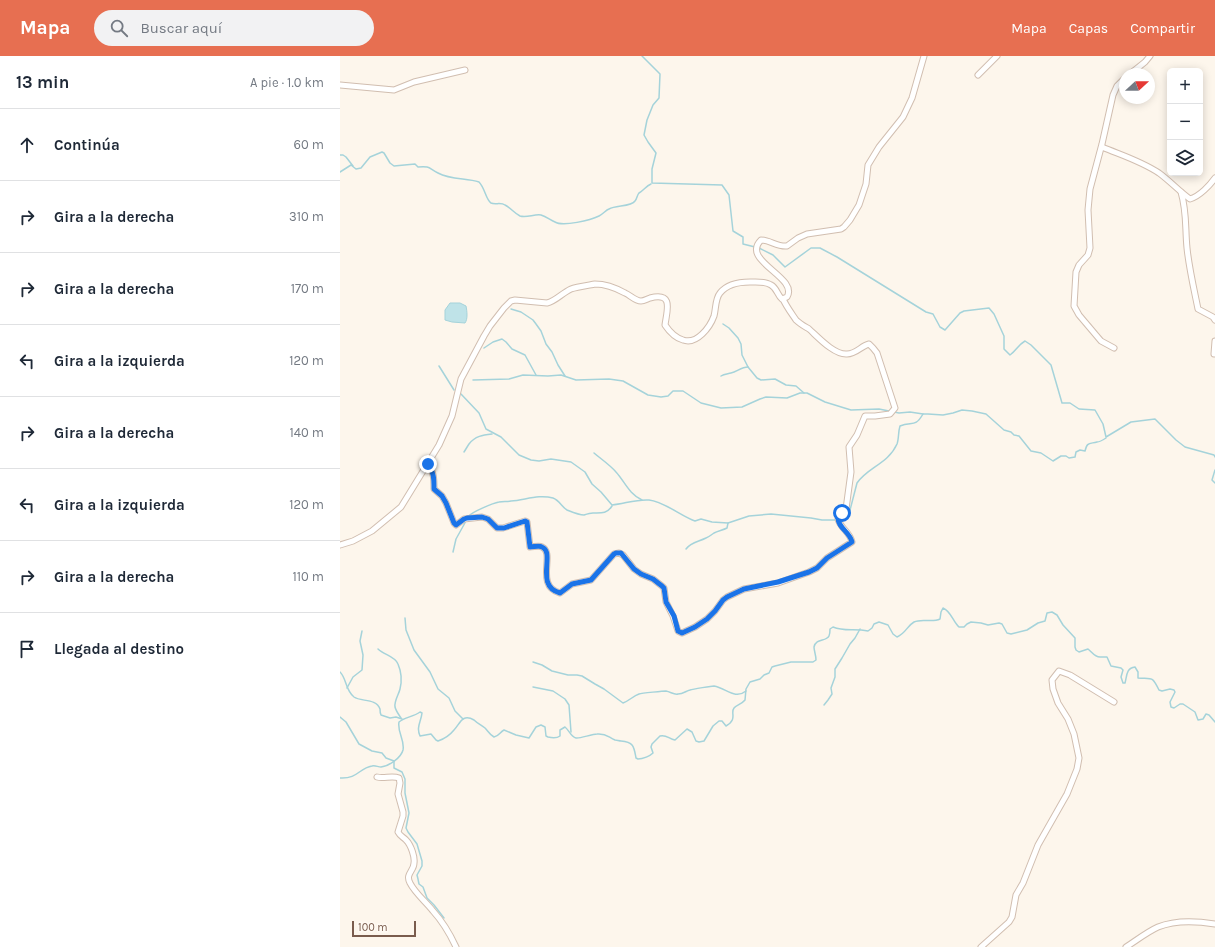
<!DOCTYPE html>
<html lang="es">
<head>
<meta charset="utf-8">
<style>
  body { margin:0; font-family:Karla,sans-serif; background:#f2f2f3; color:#1f2937 }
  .controls { position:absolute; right:12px; top:12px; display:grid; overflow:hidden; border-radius:6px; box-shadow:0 2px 10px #0003 }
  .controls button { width:36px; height:36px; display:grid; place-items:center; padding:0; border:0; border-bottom:1px solid #e0e1e3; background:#fff; color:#1f2937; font:20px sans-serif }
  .compass { position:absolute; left:779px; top:12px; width:36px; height:36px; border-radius:50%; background:#fff; box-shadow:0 2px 10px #0003; rotate:69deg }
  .scale { position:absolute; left:12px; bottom:10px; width:64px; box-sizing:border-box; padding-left:4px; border:2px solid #7a5c4d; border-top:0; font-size:11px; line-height:14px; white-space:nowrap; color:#7a5c4d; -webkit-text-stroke:3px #fffaf3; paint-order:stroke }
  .stop { position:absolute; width:12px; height:12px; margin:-9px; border:3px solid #1a73e8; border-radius:50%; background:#fff }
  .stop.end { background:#1a73e8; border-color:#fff; box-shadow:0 1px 4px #0008 }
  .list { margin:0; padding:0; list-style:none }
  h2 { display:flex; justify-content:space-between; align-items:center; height:52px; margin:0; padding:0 16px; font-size:17px }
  h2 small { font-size:13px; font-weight:400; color:#747a83 }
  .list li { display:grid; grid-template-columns:26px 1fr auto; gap:12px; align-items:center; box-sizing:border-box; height:72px; padding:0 16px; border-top:1px solid #e0e1e3 }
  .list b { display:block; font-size:15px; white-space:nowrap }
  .list em { font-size:13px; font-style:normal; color:#747a83 }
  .icon { flex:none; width:22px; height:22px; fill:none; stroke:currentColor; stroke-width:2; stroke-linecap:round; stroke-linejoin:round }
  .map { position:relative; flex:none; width:875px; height:891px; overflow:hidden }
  header { display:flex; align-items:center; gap:24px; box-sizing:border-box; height:56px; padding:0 20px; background:#e76f51; color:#fff }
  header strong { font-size:19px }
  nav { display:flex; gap:22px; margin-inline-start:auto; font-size:14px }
  .search { width:280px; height:36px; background:#f2f2f3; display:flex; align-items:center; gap:10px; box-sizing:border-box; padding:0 14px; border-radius:22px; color:#747a83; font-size:15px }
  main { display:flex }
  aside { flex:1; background:#fff }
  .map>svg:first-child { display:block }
  .water { fill:#bfe3e8; stroke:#a5d3da }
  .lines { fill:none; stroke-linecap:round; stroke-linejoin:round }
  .stream { stroke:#a5d3da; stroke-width:1.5 }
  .minor-casing { stroke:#d1beb0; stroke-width:7 }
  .minor { stroke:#fff; stroke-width:5 }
  .route { stroke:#1a73e8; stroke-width:5 }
</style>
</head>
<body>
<header>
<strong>Mapa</strong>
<div class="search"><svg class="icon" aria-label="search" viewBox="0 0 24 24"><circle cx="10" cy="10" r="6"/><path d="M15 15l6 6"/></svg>Buscar aquí</div>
<nav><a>Mapa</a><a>Capas</a><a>Compartir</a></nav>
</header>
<main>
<aside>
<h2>13 min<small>A pie · 1.0 km</small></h2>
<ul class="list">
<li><svg class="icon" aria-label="ahead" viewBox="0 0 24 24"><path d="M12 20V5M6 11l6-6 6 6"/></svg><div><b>Continúa</b></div><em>60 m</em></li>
<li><svg class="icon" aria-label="right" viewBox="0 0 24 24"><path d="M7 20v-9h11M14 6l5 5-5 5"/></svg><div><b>Gira a la derecha</b></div><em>310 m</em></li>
<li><svg class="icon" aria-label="right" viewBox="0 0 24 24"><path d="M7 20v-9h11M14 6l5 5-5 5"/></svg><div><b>Gira a la derecha</b></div><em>170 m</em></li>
<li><svg class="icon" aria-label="left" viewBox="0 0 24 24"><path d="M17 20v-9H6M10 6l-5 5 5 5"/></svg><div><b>Gira a la izquierda</b></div><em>120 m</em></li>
<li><svg class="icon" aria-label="right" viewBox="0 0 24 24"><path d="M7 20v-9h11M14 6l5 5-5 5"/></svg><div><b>Gira a la derecha</b></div><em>140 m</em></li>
<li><svg class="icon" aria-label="left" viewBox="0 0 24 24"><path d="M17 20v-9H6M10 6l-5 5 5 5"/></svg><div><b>Gira a la izquierda</b></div><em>120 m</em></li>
<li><svg class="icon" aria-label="right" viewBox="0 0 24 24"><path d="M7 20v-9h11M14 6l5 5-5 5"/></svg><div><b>Gira a la derecha</b></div><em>110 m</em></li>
<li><svg class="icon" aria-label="arrive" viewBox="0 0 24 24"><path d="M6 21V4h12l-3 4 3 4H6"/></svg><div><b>Llegada al destino</b></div></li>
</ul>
</aside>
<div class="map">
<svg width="875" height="891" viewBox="0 0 875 891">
  <rect width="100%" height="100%" fill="#fdf6ec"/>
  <path class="water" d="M 110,247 L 120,247 L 126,250 C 127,255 128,263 125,267 L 112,266 L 105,264 L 105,254 Z"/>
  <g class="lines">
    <g class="stream">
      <polyline points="302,0 320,18 319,42 313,49 307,64 304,79 308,86 316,97 312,113 312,127 382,129 389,139 393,175 403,181 403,188 415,191"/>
      <polyline points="0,99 3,99 6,101 13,110"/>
      <path d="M 0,116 L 11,109 L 16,113 L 21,112 L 30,101 L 42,96 L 44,97 L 50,107 L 54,110 L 75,108 L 78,111 C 91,110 88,112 98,117 C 111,124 126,122 139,126 C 145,132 146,144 151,147 C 155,149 161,146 165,149 C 171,152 174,157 180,160 C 187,162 194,158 201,159 C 207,161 210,164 215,166 C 223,171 251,164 259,160 C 263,158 266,154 269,153 C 276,149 291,151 295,145 C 297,143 297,139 299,137 C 304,134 306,130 311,128"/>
      <path d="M 419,192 L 433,199 L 445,211 L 471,192 L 480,192 L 497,201 L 586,256 L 593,258 L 600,271 L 605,274 L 620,257 L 624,255 L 649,252 L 654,258 L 664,280 L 664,293 L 670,299 C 677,294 678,289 685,285 L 691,289 L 711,309 L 722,347 L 730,347 L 739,353 L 755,354 L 763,368 L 766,381 L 791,366 L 815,363 L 836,384 L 845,391 L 874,399 L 875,401"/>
      <polyline points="171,253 181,256 193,264 196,268 201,275 206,288 212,296 218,309 225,320"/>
      <polyline points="383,268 389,272 398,282 401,288 402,299 408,311 417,322 421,324 435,323 446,329 456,330 464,337"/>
      <polyline points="144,292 153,286 162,283 166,286 172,293 185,299 196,319"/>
      <polyline points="99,310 114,334"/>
      <path d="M 381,320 C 384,318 387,318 391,317 C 397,316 401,311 408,311"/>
      <path d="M 133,324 L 169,323 L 183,319 L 208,320 L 221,319 L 236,324 L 269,323 L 283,325 L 308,339 L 321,341 L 328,340 L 333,335 L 343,335 L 361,347 L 381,352 L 402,351 L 420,343 L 426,341 L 447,342 L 460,337 L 467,337 L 485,346 L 511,354 L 539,353 L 559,357 L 570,356 L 583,358 L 588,358 L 603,359 L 613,357 L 622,354 L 632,355 L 646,358 L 664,374 L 671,376 L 674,379 L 679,380 L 691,395 L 701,397 L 713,405 L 721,400 L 726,400 L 729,402 L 735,401 L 736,396 L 740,394 L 745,395 C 747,386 749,388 757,386 C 760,386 763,384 766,382"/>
      <path d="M 121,338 L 139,357 L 146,373 L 161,381 L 179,399 L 191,404 L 199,405 L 211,403 L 231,406 L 245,416 L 252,428 L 261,436 L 272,449 C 284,448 296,443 309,444 C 323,445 341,460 355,465 L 361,463 L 372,466 L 388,467 L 409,460 L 431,458 L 471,462 L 482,464 L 496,464"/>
      <path d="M 124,396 C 126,393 127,391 129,388 C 135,380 143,379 152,378"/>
      <path d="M 254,397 C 261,403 270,409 276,416 C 285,426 289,438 302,444"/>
      <polyline points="875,414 872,424 875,427"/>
      <path d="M 129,460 C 132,456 153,447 159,446 C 163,445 167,446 171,445 C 185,444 199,438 213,442 C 219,444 222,451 227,454 C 232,456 239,459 244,459 C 247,458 250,457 253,457 C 261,457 267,458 272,450"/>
      <path d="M 500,463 L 507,461 L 509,458 L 517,427 C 528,411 548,408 557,388 C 559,383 558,376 560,370 C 572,365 575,372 583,358"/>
      <path d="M 346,493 C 351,486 358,486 366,482 C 369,481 371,479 374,477 C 378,475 383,474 387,472 L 388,467"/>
      <polyline points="113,496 116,483 126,465"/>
      <polyline points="65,562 66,574 74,594 90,616 98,633 109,642 115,655 123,663"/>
      <path d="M 38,593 C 44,599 55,600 58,608 C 61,615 62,625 60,633 C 59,638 54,645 55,651 C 56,655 59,659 61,662"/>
      <path d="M 193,606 L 202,609 L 212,615 L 228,619 L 237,619 L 242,620 L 255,628 L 264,633 L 283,647 C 289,645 293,640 299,638 C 302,637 324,635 326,635 C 331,636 334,639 338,638 C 343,638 346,635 350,634 C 353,633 372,630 374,630 C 386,632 395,644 406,635"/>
      <path d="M 0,616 C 7,623 5,634 14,641 C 21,646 36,642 40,653 C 40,655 40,657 41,659 L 50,662 L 56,661 L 62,663"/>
      <polyline points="193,631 213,635 225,643 229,649 231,676"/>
      <polyline points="7,632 13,621 22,614 23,599 20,585 22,575"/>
      <polyline points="484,649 488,644 492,638 491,632 495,621 495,613 502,602 510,588 515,582 520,573"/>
      <polyline points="0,661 6,666 19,688 32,695 42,697 46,702 54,705 54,712 62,716 65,723 65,737 69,757 66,772 68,776 77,788 82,805 82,810 77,819 78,823 79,828 83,831 87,842 94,849 104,862"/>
      <path d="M 0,722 C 18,723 19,712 32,710 C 35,709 38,711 41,711 C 49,710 61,702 63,694 C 65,684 57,676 59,666 C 65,661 73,661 80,656 L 82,657 C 81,666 76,671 80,680 L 91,678 L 96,684 L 98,685 C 104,683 110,679 114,674 C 120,668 122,657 134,664 C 137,667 141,669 145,672 C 148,675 149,678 154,681 C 159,680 160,676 164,674 L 176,679 L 189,682 L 196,671 L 201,669 L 205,671 L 206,680 L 208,681 C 212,682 216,683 220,680 L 220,674 L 225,671 C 229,674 231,681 236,682 C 239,683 252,678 257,678 C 266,677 268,681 275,684 C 276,684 280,685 281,685 C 294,686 294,691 296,702 L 298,703 C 303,703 310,700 313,697 L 311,691 L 312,688 L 320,680 C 326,678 329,683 335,684 L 347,673 L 352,676 L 356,685 L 359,686 L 364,685 L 373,670 L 379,665 L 382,665 L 386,670 C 398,663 390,657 394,652 C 396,649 402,648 405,644 L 406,633 L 410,626 L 420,623 L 424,619 L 429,617 L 432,611 L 435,610 L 451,606 L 473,606 L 476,604 C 476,599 474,595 474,591 C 476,582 486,586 489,580 C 490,578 490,575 490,573 L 493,571 C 505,576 514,572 528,575 L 532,572 L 534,568 L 539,566 L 548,569 L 553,578 L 557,581 C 566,577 567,570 574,566 C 582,562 592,567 600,563 L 601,556 L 603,552 C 611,555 613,566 619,571 L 624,571 L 627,568 L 631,566 L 641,567 L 648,569 L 659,567 L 662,568 L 667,577 L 671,578 L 687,574 L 698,567 L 705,565 L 707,557 L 712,556 L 717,559 L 723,569 L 735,582 L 735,591 L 736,594 L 739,596 L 748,593 C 752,596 755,602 761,601 C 763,601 765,601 767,601 L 771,610 L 781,612 L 783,614 L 781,621 L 783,627 L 785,627 C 787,620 786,612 795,611 L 798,616 L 798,622 C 813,623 812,620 819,634 L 822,635 L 830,633 L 834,634 L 835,636 L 830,646 L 831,651 L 834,652 L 840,648 L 843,648 L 855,656 L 858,664 L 863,663 L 866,658 L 869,659 L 875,666"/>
    </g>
    <defs>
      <g id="minor">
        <polyline points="790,18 805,6 810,0"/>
        <polyline points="638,19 657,0"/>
        <polyline points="0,29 54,34 74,26 125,14"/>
        <path d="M 762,91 C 781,99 801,105 819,117 C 830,125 839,135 850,143 C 860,140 870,129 875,122"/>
        <path d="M 841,136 C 847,156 845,172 847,192 C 849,212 854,233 858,253 L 873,261 L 875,264"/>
        <polyline points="774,292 761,285 739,259 734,250 736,216 739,209 748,199 750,192 748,154 750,133 762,88 773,39 777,30 785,22"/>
        <polyline points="874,298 875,285"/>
        <path d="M 88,408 C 94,416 94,423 94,433 L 102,440 L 106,447 L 114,467 L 116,469 L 124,463 L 142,461 L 148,463 L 157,472 L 163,472 L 185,465 L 187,466 L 190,491 C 194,491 199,489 202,491 C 216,497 194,530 220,537 L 232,528 L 251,524 L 274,498 L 279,497 L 283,499 L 294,513 L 301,518 L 313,523 L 322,530 L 324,532 L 326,546 L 333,560 L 338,575 L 342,577 L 355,571 L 367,563 L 375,555 L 383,544 L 387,541 L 404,533 L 438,527 L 469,516 L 477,512 L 487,502 L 512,486 C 510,476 500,472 498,463 L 506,453 L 511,416 L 509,391 L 517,379 L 525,360 L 535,360 L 550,358 L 555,352 L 537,297 L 533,292 L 529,288 C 521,290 516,298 507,298 C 494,299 478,281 469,273 C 464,270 460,268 456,264 C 452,258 446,250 443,243"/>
        <path d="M 0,489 L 13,485 L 32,475 L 61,451 L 99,389 L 112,360 L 121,323 L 144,280 L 150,270 L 164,252 L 171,245 L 175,244 L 207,247 C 216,245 222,237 231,233 C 236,231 250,229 255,228 C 264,228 276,232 285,237 C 290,239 295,245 301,245 C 304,245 307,243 310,242 C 334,236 327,254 325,269 C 329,275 336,282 343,284 C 357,289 370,271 374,260 C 376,253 375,243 380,237 C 387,228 400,226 410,226 C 417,226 425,225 431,229 C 437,232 437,239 442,243 L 447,241 C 459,221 400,205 421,184 C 430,184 437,191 447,190 L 458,182 L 467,178 L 501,173 L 504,171 L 510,164 L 519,149 L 526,128 L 528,109 L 539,91 L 563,61 L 572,42 L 584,0"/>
        <path d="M 37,721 C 44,723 52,719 59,722 L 60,727 L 58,738 L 63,756 L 63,760 L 58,776 C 60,780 63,781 66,784 C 71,789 75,801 74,807 C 74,815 65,818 70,827 C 75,837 86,846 93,855 C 103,866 110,878 116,891"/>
        <polyline points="641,891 669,866 672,861 676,839 683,827 698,789 727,738 737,713 739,702 734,678 728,663 718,647 713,633 712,624 719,615 730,619 774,646"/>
        <path d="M 786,891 C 797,884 807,876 818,871 C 835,864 857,865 875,868"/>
      </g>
    </defs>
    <use href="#minor" class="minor-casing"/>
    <use href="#minor" class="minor"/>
  </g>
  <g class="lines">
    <path class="route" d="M 88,408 C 94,416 94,423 94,433 L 102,440 L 106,447 L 114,467 L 116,469 L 124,463 L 127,462 L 142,461 L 148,463 L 157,472 L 164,472 L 185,465 L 187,466 L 190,491 C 194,491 199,489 202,491 C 216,497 194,530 220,537 L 232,528 L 251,524 L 274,498 L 276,497 L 281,497 L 294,513 L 301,518 L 313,523 L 322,530 L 324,532 L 326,546 L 334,560 L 338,575 L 342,577 L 355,571 L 367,563 L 375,555 L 383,544 L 387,541 L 404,533 L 438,526 L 469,516 L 477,512 L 487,502 L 512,486 C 510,476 498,472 498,462 L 502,457"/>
  </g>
</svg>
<div class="controls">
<button>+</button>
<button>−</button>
<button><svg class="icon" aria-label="layers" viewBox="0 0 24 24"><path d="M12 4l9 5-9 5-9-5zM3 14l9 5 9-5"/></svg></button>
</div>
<svg class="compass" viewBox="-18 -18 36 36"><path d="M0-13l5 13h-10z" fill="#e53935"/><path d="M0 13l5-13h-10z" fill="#747a83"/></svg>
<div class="scale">100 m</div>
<div class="stop" style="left:502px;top:457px"></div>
<div class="stop end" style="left:88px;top:408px"></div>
</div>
</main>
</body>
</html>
